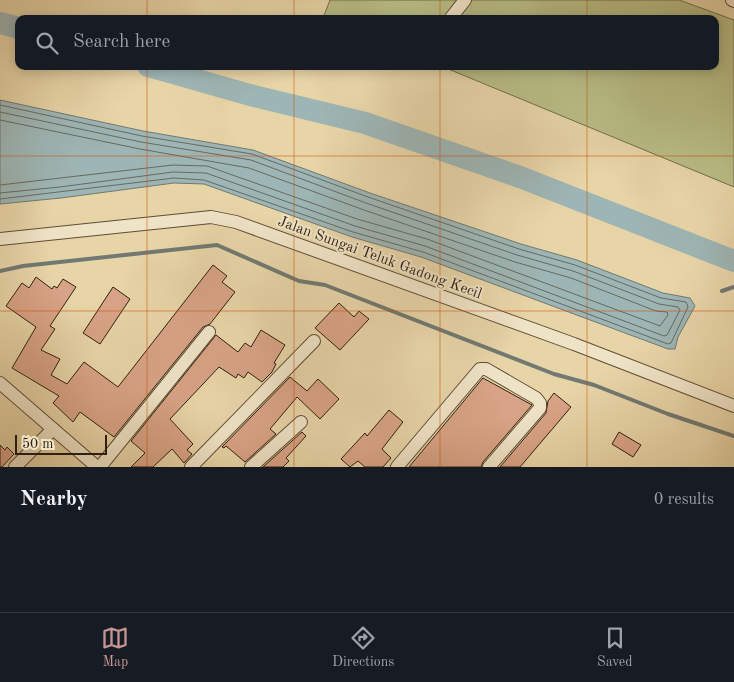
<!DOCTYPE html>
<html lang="en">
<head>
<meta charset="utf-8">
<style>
  body { margin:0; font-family:"Old Standard TT",serif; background:#242831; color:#f1f3f6 }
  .scale { position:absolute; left:15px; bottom:12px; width:92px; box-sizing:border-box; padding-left:5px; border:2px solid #302010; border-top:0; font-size:14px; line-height:18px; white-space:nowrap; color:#302010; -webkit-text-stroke:4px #efe3c6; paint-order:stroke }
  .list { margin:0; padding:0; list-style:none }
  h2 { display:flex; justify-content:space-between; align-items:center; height:65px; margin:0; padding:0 20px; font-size:21px }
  h2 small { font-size:16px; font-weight:400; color:#9ea1a6 }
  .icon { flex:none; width:28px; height:28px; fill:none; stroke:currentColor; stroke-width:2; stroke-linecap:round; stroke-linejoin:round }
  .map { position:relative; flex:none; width:734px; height:467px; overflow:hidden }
  .search { position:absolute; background:#171b24; box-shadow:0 2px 12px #0003; left:15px; right:15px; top:15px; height:55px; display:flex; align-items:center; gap:12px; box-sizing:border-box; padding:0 18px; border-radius:10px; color:#9ea1a6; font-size:19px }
  .sheet { height:145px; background:#171b24 }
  nav { display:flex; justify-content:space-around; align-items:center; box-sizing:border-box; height:70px; border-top:1px solid #363941; background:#171b24; font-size:14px; color:#9ea1a6 }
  nav a { display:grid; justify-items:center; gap:2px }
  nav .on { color:#c59692 }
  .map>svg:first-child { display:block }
  .green { fill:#b8bc85; stroke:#746e4a }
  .water { fill:#9db5b4; stroke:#717972 }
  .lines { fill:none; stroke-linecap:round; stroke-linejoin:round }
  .shore { stroke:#666a62; stroke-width:1 }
  .stream { stroke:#717972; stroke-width:4 }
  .river { stroke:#9db5b4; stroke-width:22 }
  .building { fill:#d8a386; stroke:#302010 }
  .minor-casing { stroke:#5e4d36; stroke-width:14 }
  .minor { stroke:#efe3c6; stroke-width:12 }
  .grid { fill:none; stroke:#cc500d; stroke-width:1; stroke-opacity:0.55 }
  .labels { text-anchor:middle; stroke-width:4; stroke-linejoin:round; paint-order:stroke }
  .street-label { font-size:15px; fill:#302010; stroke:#efe3c6 }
</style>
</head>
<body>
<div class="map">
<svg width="734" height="467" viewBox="0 0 734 467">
  <rect width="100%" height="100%" fill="#e7d4a7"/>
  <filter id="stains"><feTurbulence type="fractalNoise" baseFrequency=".004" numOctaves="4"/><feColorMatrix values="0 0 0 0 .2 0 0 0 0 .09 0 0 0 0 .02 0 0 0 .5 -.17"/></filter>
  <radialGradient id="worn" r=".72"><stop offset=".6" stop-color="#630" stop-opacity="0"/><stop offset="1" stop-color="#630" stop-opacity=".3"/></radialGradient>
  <polygon class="green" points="330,0 679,0 734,20 734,187 441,66 715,66 715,19 325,19 323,18"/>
  <polygon class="water" points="0,100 143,131 253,150 370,193 521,244 577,260 663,293 690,298 695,306 678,337 675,349 668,349 421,257 352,237 204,184 174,183 61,198 0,204"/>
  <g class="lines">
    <g class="shore">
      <polyline points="0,105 142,136 252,154 368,197 519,249 575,265 661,298 686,302 688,307 671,343 668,344 423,252 353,232 204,180 174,178 0,199"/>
      <polyline points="0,112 141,142 251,160 366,203 517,255 573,271 659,304 678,307 680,310 667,335 664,336 425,246 355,226 206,173 173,172 60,187 0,193"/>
      <polyline points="0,120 140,149 249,168 364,210 515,262 571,278 656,311 667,312 668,315 660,326 427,239 357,219 207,166 173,165 0,185"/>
    </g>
    <g class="stream">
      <polyline points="0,271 23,266 217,245 299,281 325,285 554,374 594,385 668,414 734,436"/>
      <polyline points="722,291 734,287"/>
    </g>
    <g class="river">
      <polyline points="0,23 19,28"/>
      <polyline points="148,66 250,95 365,123 520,177 734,261"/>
    </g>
  </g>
  <g class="building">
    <polygon points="213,265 227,276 222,282 235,292 210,324 203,327 114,437 80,412 73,422 53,403 59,396 12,368 36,327 6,306 22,283 29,288 36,277 52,289 54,286 57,288 63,279 76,287 50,326 55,329 41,350 60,359 51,375 67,384 84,362 118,387"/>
    <polygon points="113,287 130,299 100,344 83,333"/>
    <polygon points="339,303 354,317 359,311 369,319 340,350 315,328"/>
    <polygon points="261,330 285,345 274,363 276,364 272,372 262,382 248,372 244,378 238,374 236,378 219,367 170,419 193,444 187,450 192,454 184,463 172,449 153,467 131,467 145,453 131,441 216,335 238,352 245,343 251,347"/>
    <polygon points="290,377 307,391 318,379 339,399 320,419 297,397 270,429 276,434 245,462 226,446 224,448 222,447"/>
    <polygon points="483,378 532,405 483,462 481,467 409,467"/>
    <polygon points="554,393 571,407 520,467 500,467 546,413 548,401"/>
    <polygon points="389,410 403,422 382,449 391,458 383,467 365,467 358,461 350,467 341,459 365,433 367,436"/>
    <polygon points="302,432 306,436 286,458 289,461 283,467 263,467"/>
    <polygon points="619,432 641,445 633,457 612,444"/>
    <polygon points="0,445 5,450 7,447 14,454 2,467 0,467"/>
  </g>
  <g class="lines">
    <defs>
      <g id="minor">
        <polyline points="732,0 734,1"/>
        <polyline points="450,19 465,0"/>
        <polyline points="0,239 211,217 236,222 574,344 734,406"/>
        <polyline points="0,383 97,467"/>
        <polyline points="15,467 53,429"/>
        <polyline points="100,467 209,332"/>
        <polyline points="191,467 314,341"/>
        <polyline points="251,467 301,422"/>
        <polyline points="397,467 480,369 486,369 536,398 540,403 540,408 489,467"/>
      </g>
    </defs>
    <use href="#minor" class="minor-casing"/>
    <use href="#minor" class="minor"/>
  </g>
  <path class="grid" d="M 147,0 L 147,19M 294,0 L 294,19M 440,0 L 440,19M 587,0 L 587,19M 147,66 L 147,467M 294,66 L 294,467M 440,66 L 440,467M 587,66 L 587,467M 0,156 L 734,156M 0,311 L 734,311"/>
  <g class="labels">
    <g class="street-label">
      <text transform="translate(380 257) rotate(20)" y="5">Jalan Sungai Teluk Gadong Kecil</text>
    </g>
  </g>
  <rect width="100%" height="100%" filter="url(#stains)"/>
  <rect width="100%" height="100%" fill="url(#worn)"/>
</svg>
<div class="scale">50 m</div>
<div class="search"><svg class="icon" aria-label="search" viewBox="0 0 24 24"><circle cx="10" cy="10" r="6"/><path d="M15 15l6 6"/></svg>Search here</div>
</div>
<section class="sheet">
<h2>Nearby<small>0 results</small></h2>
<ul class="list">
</ul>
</section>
<nav>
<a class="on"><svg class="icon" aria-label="map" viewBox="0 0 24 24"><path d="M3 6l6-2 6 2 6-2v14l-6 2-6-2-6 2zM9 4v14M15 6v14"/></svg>Map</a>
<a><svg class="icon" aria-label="directions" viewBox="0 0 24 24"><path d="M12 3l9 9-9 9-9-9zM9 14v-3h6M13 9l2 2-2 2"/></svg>Directions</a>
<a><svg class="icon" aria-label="saved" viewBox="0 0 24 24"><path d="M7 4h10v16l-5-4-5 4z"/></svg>Saved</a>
</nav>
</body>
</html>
